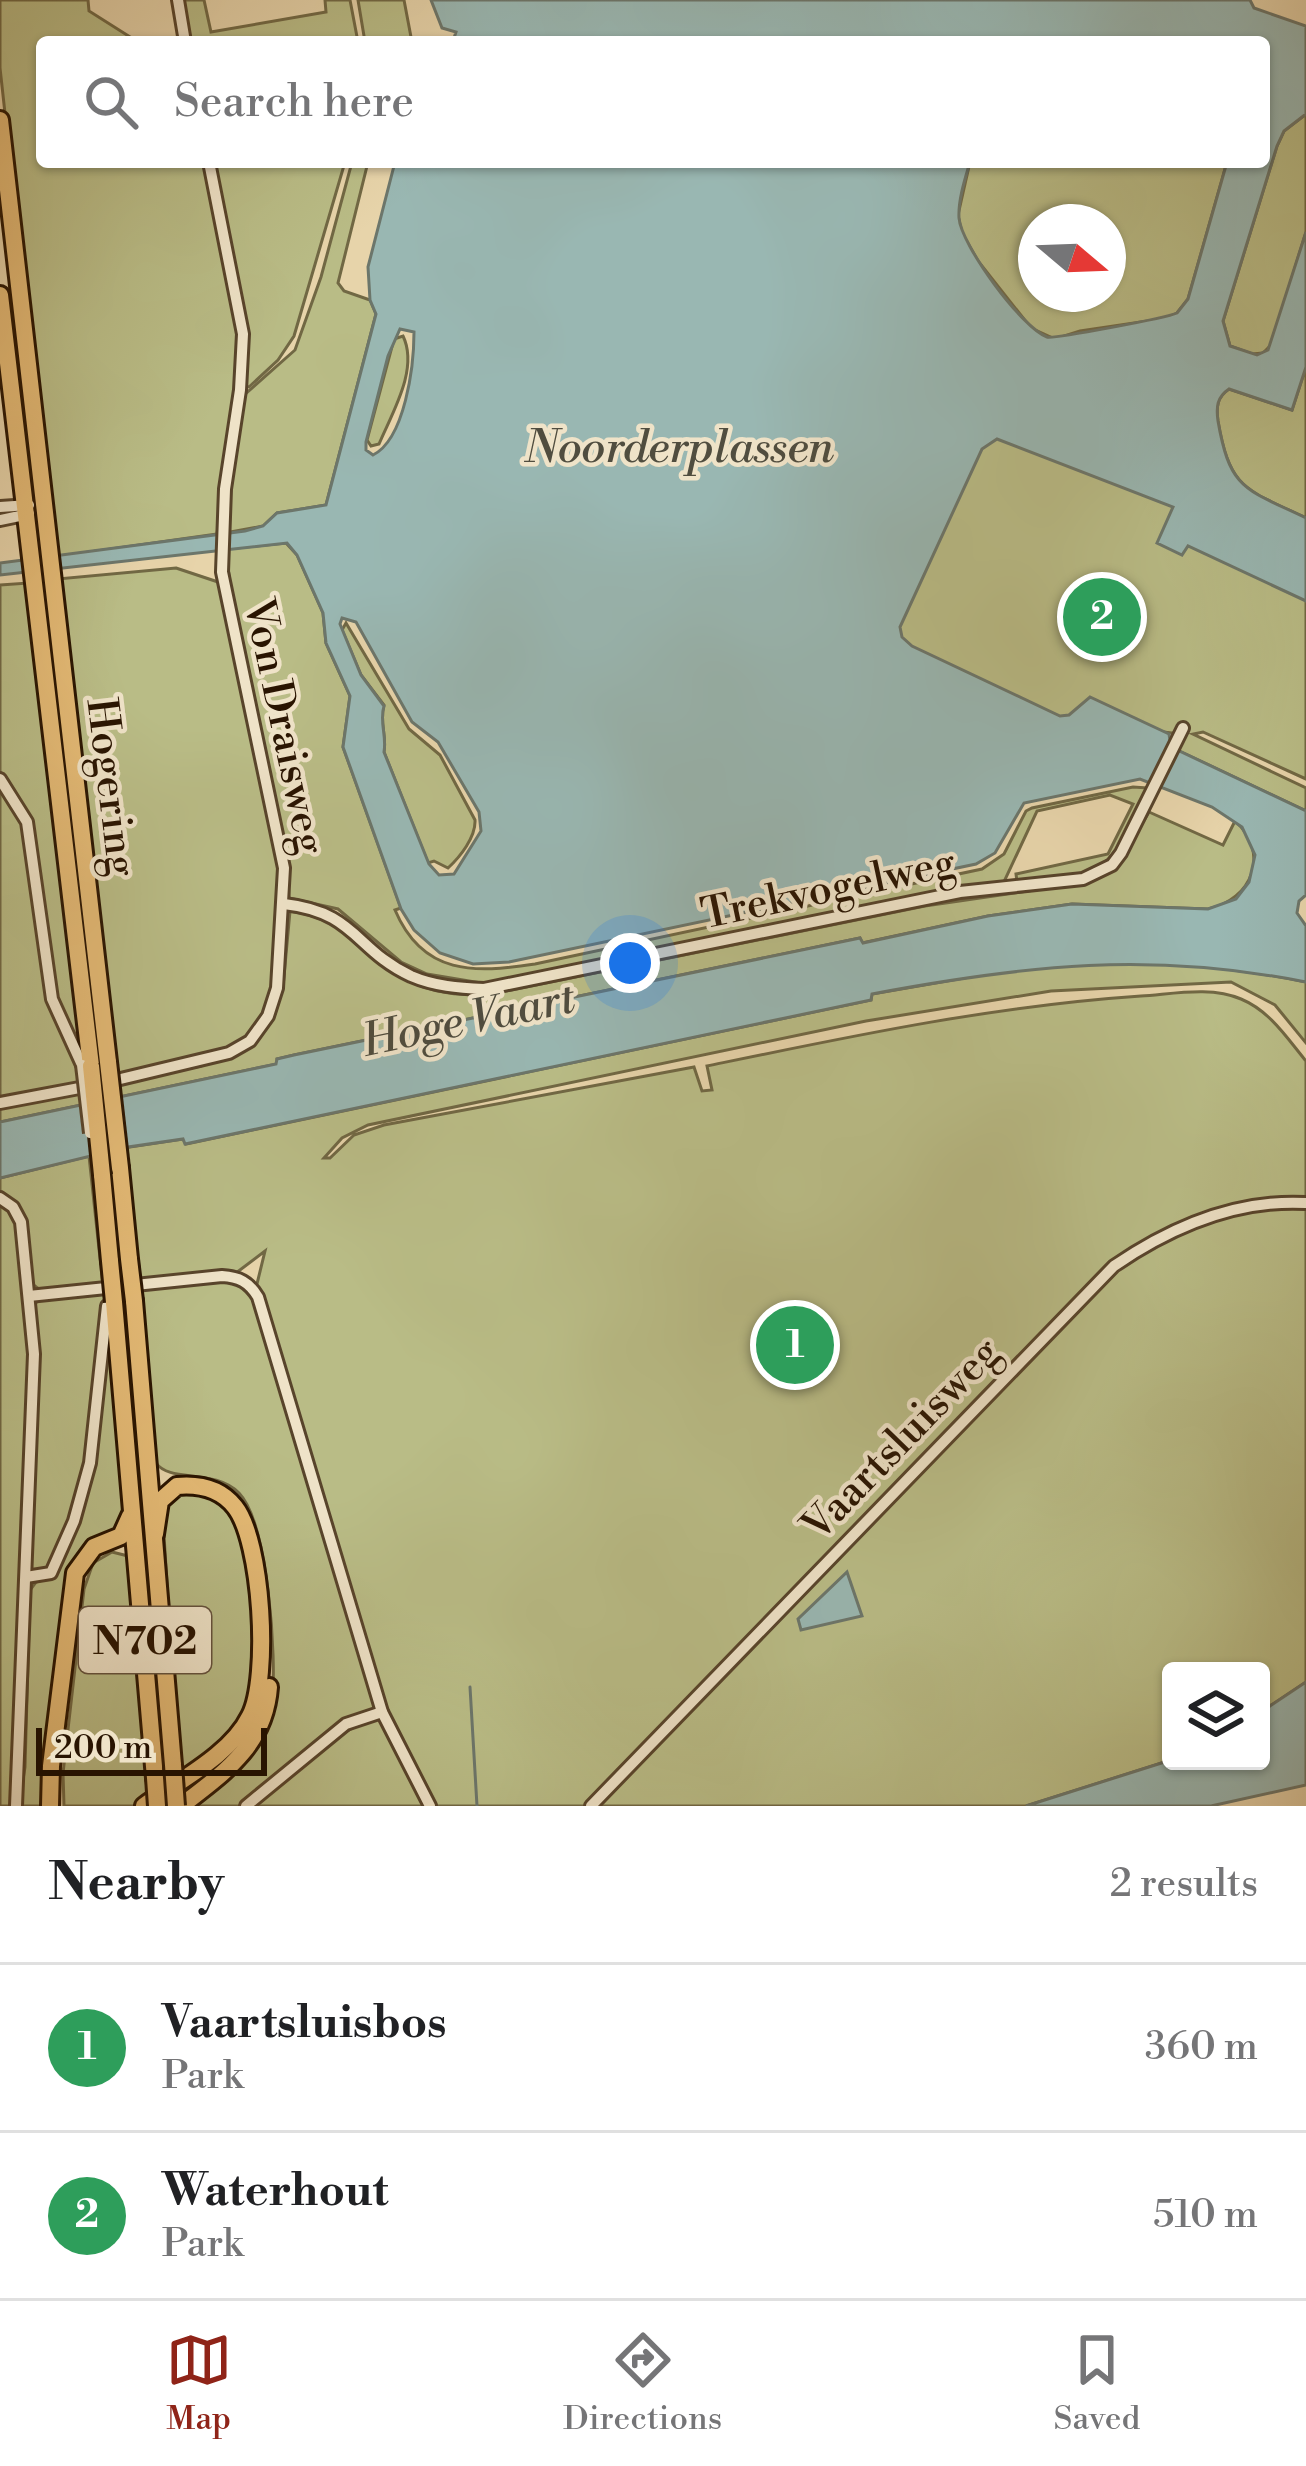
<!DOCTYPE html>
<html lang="en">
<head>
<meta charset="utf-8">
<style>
  body { margin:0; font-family:"Libre Bodoni",serif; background:#f6f6f6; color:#202124 }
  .controls { position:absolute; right:36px; bottom:36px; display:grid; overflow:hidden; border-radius:12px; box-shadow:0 3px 9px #0004 }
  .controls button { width:108px; height:108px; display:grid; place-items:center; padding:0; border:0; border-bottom:3px solid #e0e0e0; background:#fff; color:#202124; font:60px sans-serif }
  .compass { position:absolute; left:1018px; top:204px; width:108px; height:108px; border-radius:50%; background:#fff; box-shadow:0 3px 9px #0004; rotate:109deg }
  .scale { position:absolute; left:36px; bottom:30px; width:231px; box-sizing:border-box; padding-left:12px; border:6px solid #291401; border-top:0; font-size:33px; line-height:42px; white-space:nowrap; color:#291401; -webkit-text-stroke:9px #efe3c8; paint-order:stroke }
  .you { position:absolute; left:630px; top:963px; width:42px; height:42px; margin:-30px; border:9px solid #fff; border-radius:50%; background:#1a73e8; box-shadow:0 0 0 18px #1a73e833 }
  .badge { display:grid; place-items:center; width:78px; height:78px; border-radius:50%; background:#8f2418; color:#fff; font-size:39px; font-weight:700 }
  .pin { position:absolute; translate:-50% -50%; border:6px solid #fff; box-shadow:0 3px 12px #0006 }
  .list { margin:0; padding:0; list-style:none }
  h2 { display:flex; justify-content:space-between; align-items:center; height:156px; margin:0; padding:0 48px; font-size:51px }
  h2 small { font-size:39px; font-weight:400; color:#757577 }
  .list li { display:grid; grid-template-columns:78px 1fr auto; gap:36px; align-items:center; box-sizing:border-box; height:168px; padding:0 48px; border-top:3px solid #e0e0e0 }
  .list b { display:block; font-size:45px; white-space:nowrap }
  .list p { margin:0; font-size:39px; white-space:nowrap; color:#757577 }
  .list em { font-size:39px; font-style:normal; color:#757577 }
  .icon { flex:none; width:66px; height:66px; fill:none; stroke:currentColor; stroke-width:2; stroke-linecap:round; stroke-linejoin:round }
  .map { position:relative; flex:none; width:1306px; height:1806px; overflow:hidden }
  .search { position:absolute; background:#fff; box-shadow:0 3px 9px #0004; left:36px; right:36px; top:36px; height:132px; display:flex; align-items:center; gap:30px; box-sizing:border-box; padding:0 42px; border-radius:12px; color:#757577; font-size:45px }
  .sheet { height:492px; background:#fff }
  nav { display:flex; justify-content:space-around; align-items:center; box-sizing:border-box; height:168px; border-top:3px solid #e0e0e0; background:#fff; font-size:33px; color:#757577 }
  nav a { display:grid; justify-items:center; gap:6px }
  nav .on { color:#8f2418 }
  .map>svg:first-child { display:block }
  .green { fill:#b9bc86; stroke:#716844; stroke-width:3; fill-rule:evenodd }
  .water { fill:#99b7b2; stroke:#6c766b; stroke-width:3; fill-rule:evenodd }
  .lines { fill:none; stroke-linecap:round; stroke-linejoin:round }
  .stream { stroke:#6c766b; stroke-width:3 }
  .minor-casing { stroke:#58442b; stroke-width:16 }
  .highway-casing { stroke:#291401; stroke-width:22 }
  .minor { stroke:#efe3c8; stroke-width:10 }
  .highway { stroke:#e4ba75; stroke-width:16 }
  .minor-bridge-casing { stroke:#58442b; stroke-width:16; stroke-linecap:butt }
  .highway-bridge-casing { stroke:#291401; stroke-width:22; stroke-linecap:butt }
  .minor-bridge { stroke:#efe3c8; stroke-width:10 }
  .highway-bridge { stroke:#e4ba75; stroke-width:16 }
  .labels { text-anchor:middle; stroke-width:9; stroke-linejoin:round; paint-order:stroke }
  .shield { fill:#efe3c8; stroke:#64523d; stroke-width:3 }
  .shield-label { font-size:39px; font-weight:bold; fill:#291401 }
  .street-label { font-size:42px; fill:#291401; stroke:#efe3c8 }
  .water-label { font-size:45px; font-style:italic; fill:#504d3f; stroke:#efe3c8 }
</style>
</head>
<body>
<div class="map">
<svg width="1306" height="1806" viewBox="0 0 1306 1806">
  <rect width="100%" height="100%" fill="#e7d4aa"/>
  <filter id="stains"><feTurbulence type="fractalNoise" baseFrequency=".00167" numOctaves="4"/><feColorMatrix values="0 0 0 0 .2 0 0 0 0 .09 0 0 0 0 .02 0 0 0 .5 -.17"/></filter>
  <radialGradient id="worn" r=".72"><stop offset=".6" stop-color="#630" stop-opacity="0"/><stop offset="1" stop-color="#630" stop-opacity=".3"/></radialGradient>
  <g class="green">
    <polygon points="0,0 88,0 89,11 138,42 42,42 42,162 207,162 236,297 240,359 217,534 54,557 0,68"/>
    <polygon points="183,0 204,0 211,32 326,12 325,0 350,0 358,42 191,42"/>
    <polygon points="358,0 404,0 411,37 402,42 365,42"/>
    <polygon points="1306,114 1306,232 1271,345 1263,353 1252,354 1230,346 1223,321 1277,146 1284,131"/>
    <polygon points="212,162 345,162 294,336 278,360 249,387 244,386 246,358"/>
    <polygon points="352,162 368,162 338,283 344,291 370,300 376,314 326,505 277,513 263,526 225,533 242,397 295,350 321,277"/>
    <path d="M 970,162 L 1227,162 L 1188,299 L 1177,313 L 1168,318 L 1080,331 L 1055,339 L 1031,328 L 978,261 L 962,233 L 958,215 ZM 1036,222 L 1108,222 L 1108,294 L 1036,294 Z"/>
    <path d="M 403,336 C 419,369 392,413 379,444 L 371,446 L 367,440 L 394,339 Z"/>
    <path d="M 1306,367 L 1306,518 C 1246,489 1230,491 1218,421 C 1216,407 1217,397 1229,389 L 1292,410 Z"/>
    <polygon points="988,430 1177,506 1306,597 1306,779 1203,732 1193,734 1306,788 1306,811 1175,749 1181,734 1067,721 888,637"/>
    <path d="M 286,543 L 297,555 L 323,613 L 326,643 L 350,696 L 343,747 L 401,908 L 395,910 C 423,976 475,973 535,964 L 982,869 L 1004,854 L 1026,811 L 1032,808 L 1133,787 L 1149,788 C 1107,874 1112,872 1017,882 L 1016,874 L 1108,854 L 1133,804 L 1110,795 L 1037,811 L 1003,884 L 487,984 L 427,974 L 401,962 L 338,909 L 289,898 L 287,855 L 234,620 L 226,549 Z"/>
    <polygon points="176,568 221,583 279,844 279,964 268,1016 237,1047 115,1078 57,579"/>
    <polygon points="28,583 86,1067 57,1005 32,827 27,811 0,772 0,585"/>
    <path d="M 346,623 L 409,729 L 440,755 L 475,820 C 476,837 460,857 448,868 L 434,861 L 428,863 L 384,752 C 387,735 379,722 384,705 L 361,675 L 342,630 Z"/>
    <polygon points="0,785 23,818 47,995 80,1066 82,1085 0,1101"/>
    <path d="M 1149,812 L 1223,845 L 1235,821 C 1271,853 1252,900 1208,909 L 1072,904 L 988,916 L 862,943 L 860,938 L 294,1055 L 277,1059 L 277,1064 L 0,1122 L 0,1106 L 201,1066 L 251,1047 L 275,1014 L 283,987 L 290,911 C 340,919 347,938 385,966 C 417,991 452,997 492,994 L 925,906 L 1089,882 L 1122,858 Z"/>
    <path d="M 1103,962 C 1172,962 1238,968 1306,982 L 1306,1043 L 1275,1005 L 1231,982 L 1051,991 L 866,1021 L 368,1125 L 342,1138 L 324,1158 L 330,1158 L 354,1135 L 384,1125 L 694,1067 L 702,1091 L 712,1090 L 707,1066 C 852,1036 993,1006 1141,996 C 1173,994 1211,986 1241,999 C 1270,1011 1287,1038 1306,1061 L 1306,1682 L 1261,1712 L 1261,1671 L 1171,1671 L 1171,1760 L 1026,1806 L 254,1806 L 338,1736 L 362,1723 L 361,1718 L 335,1732 L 245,1806 L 186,1806 C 210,1787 239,1771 255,1744 C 263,1731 270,1716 272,1701 C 277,1659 268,1523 239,1493 C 214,1468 170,1483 156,1463 L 138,1289 L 231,1280 L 251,1292 L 315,1492 L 305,1445 L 256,1288 L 265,1251 L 236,1273 L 138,1282 L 123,1148 L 183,1139 L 186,1144 L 871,1000 L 872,994 L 1016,969 Z"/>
    <polygon points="89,1156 103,1286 40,1290 31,1283 25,1224 0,1195 0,1178"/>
    <polygon points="0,1202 17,1218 31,1345 14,1806 0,1806"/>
    <polygon points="129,1290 171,1790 252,1737 176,1806 150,1806 118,1291"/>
    <polygon points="104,1292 106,1314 84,1481 51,1569 34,1572 31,1567 37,1393 34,1306 38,1300"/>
    <polygon points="111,1311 125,1526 84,1551 45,1806 19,1806 25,1767 30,1590 36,1582 50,1578 74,1532"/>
    <polygon points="206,1489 242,1524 258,1651 246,1720 179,1777 163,1519 171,1494"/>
    <polygon points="112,1552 132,1557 153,1797 140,1806 64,1806 63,1773 84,1589 93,1563"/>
  </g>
  <g class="water">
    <path d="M 431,0 L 1250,0 L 1254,8 L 1306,26 L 1306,114 L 1284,131 L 1277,146 L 1223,321 L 1230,346 L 1257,355 L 1268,350 L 1306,232 L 1306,367 L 1292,410 L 1229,389 C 1217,397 1216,407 1218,421 C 1230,491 1246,489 1306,518 L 1306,601 L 1188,546 L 1182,555 L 1157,543 L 1173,507 L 997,439 L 982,449 L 900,627 L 902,637 L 912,646 L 1060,716 L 1069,715 L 1090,697 L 1169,734 L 1171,747 L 1306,811 L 1306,895 L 1299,901 L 1297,913 L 1306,926 L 1306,982 C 1150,951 1027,965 872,994 L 871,1000 L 185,1144 L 183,1139 L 128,1147 L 0,1178 L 0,1122 L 276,1064 L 277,1059 L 294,1055 L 860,938 L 863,943 L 988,916 L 1072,904 L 1208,909 L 1236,899 L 1249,882 L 1255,855 L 1242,827 L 1212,807 L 1140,779 L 1024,803 L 995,853 L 976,864 L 509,962 L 473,964 L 440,953 L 414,930 L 401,909 L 343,747 L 350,696 L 326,643 L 323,613 L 297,555 L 287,543 L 0,575 L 0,563 L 245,531 L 263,526 L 277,513 L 326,505 L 376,314 L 370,300 L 368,267 L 395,162 L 970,162 C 965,179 958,200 959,218 C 961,245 1022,328 1047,337 C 1054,339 1166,318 1177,313 L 1188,299 L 1227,162 L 1264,162 L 1264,42 L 444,42 L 454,38 L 456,32 L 442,28 ZM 400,329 L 414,332 C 414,366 405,439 373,455 L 366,450 L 366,442 L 388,356 ZM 342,618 L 356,622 L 412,722 L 438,742 L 479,812 L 481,831 L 454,874 L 439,875 L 429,864 L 384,752 C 387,735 379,722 384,706 L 361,675 L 340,624 Z"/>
    <polygon points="847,1572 862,1616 801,1630 798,1619"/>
    <polygon points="1306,1682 1306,1785 1211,1806 1026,1806 1171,1760 1261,1761 1261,1712"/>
  </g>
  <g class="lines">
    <polyline class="stream" points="470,1687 477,1806"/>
    <defs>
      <g id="minor">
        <polyline points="178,0 185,42"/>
        <polyline points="0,507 29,505"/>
        <polyline points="0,520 29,514"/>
        <polyline points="0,779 27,822 52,999 82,1065"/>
        <path d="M 284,904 C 356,912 355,950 411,976 C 434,986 459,988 484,989 L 960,892 L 1083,879 L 1112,865 L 1121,853 L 1183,728"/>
        <polyline points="108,1082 229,1053 250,1041 268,1016 277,988 284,868 222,572 225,489 240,390 243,334 209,162"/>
        <polyline points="0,1103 90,1086"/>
        <polyline points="0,1198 13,1207 21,1222 34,1354 16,1806"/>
        <path d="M 29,1296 L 222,1276 C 239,1277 249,1282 258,1297 L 382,1712 L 430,1806"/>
        <polyline points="26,1577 51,1573 74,1521 90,1463 107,1306"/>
        <polyline points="246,1806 346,1724 382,1712"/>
        <path d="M 591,1806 L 1114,1266 C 1171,1227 1235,1199 1306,1203"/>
      </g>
      <g id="highway">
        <polyline points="0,120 108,1062"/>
        <polyline points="0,295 91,1066"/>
        <polyline points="120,1168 129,1259"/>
        <polyline points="102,1175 110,1261"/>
        <polyline points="134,1301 173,1765"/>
        <polyline points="114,1302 155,1778"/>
        <polyline points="50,1806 51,1766 75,1573 94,1547 121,1536 130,1516"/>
        <path d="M 144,1806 C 178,1781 231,1755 250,1716 C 270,1678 262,1541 235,1507 C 220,1488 199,1484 177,1486 L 160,1501 L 155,1534"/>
        <path d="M 181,1806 C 224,1773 265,1745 269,1687"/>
      </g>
    </defs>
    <use href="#minor" class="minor-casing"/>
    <use href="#highway" class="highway-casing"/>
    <use href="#minor" class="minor"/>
    <use href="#highway" class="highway"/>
    <defs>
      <polyline id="minor-bridge" points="82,1065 90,1133"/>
      <g id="highway-bridge">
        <polyline points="108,1062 120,1168"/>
        <polyline points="91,1066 102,1175"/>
        <polyline points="129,1259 134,1301"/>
        <polyline points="110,1261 114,1302"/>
        <polyline points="173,1765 176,1806"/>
        <polyline points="155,1778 157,1806"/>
      </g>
    </defs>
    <use href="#minor-bridge" class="minor-bridge-casing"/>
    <use href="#highway-bridge" class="highway-bridge-casing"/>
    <use href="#minor-bridge" class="minor-bridge"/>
    <use href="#highway-bridge" class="highway-bridge"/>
  </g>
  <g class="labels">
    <rect class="shield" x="79" y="1607" width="132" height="66" rx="9"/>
    <g class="shield-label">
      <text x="145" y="1654">N702</text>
    </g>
    <g class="street-label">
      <text transform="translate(286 726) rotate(78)" y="15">Von Draisweg</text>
      <text transform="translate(113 787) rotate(83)" y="15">Hogering</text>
      <text transform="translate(828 887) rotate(-12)" y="15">Trekvogelweg</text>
      <text transform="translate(900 1438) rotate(-46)" y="15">Vaartsluisweg</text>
    </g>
    <g class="water-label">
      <text x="679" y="462">Noorderplassen</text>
      <text transform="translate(468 1018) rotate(-12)" y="16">Hoge Vaart</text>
    </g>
  </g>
  <rect width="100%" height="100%" filter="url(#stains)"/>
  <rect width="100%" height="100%" fill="url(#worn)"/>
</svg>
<div class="controls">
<button><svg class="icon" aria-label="layers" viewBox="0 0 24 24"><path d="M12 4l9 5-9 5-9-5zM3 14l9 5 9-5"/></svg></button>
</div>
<svg class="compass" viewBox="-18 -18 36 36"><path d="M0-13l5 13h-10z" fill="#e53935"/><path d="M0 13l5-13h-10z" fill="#757577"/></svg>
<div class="scale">200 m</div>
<div class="you"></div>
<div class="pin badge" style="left:795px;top:1345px;background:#2e9e5b">1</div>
<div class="pin badge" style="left:1102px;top:617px;background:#2e9e5b">2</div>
<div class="search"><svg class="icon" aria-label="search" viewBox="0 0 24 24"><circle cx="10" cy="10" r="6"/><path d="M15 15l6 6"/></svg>Search here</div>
</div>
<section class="sheet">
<h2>Nearby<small>2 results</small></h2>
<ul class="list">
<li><span class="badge" style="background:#2e9e5b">1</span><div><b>Vaartsluisbos</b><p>Park</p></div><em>360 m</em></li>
<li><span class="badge" style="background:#2e9e5b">2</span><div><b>Waterhout</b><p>Park</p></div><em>510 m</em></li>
</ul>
</section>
<nav>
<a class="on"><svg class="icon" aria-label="map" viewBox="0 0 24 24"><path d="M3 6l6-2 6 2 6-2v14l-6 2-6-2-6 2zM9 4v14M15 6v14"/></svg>Map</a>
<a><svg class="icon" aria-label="directions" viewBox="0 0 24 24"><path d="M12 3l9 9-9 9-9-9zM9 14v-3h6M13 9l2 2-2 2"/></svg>Directions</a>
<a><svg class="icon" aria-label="saved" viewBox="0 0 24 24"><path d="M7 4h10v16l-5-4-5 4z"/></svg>Saved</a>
</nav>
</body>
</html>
